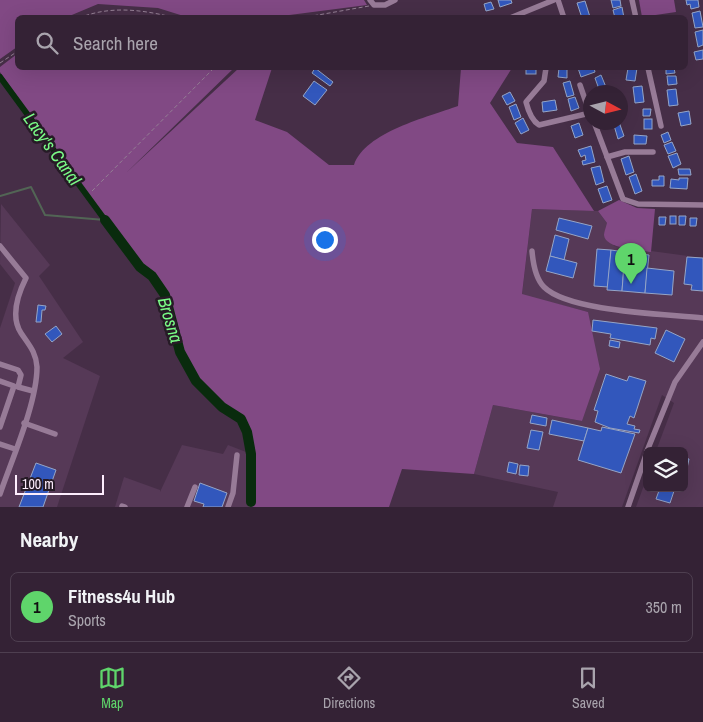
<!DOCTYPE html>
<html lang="en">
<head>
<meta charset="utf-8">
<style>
  body { margin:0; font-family:"Archivo Narrow",sans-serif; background:#3f2f41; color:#f1f3f6 }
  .controls { position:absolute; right:15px; bottom:15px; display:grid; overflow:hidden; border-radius:8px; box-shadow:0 5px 20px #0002 }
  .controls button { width:45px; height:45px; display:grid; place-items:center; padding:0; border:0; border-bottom:1px solid #4e3f50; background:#342235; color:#f1f3f6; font:25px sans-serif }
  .compass { position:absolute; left:583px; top:85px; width:45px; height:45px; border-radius:50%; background:#342235; box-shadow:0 5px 20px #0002; rotate:97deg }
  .scale { position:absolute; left:15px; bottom:12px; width:89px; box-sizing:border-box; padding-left:5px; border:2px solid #fdedfd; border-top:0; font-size:14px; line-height:18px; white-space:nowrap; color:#fdedfd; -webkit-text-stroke:4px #261b26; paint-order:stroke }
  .you { position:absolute; left:324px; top:239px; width:18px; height:18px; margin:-12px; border:4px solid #fff; border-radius:50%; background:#1a73e8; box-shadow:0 0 0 8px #1a73e833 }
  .badge { display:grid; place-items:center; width:32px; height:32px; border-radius:50%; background:#5fd56b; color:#111; font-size:16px; font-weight:700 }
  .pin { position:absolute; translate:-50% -41px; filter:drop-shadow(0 1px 2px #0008) }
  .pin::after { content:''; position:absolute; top:26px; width:18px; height:15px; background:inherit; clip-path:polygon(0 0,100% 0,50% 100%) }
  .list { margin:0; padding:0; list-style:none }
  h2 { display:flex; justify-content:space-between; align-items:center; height:65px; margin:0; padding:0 20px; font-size:21px }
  h2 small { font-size:16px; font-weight:400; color:#a9a4ad }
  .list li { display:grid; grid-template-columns:32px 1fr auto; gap:15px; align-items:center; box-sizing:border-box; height:70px; margin:0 10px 10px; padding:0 10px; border:1px solid #4e3f50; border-radius:8px }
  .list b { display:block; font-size:19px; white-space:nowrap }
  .list p { margin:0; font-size:16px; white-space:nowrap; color:#a9a4ad }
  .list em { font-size:16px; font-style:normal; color:#a9a4ad }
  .icon { flex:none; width:28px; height:28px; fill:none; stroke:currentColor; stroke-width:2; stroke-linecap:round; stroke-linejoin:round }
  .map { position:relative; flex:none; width:703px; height:507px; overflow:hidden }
  .search { position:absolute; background:#342235; box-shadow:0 5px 20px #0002; left:15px; right:15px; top:15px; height:55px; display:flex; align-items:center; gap:12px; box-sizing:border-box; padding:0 18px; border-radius:8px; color:#a9a4ad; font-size:19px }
  .sheet { height:145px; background:#342235 }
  nav { display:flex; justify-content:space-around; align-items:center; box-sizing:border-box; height:70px; border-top:1px solid #4e3f50; background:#342235; font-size:14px; color:#a9a4ad }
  nav a { display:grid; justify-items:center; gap:2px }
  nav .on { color:#5fd56b }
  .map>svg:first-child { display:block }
  .built { fill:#563957 }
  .green { fill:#814984 }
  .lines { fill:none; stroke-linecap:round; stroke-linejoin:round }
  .stream { stroke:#526555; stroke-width:2 }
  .canal { stroke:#092b0d; stroke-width:6 }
  .river { stroke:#092b0d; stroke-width:10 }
  .building { fill:#3257bc; stroke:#95a5c7 }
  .path { stroke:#958095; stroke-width:1; stroke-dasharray:4 2.5; stroke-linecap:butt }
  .minor { stroke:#977b97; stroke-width:5.5 }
  .labels { text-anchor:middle; stroke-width:5; stroke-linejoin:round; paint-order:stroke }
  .water-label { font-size:18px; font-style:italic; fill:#7afb86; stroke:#261b26 }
</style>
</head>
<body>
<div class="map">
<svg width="703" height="507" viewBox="0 0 703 507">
  <rect width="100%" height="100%" fill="#462e47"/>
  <g class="built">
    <polygon points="1,204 50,265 39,276 83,342 63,358 100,376 57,507 0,507 0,328 15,283 0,264"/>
    <polygon points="532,209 598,211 607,223 614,246 703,258 703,507 636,507 647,477 647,488 684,488 684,451 656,451 674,403 662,395 622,507 553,507 558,492 474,474 493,405 582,421 588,312 522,295"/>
    <polygon points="182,445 223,454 228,445 251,454 250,507 115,507 124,477 160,490 160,492"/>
  </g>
  <g class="green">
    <polygon points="0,0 364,0 367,5 274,17 190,18 158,8 98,4 67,17 18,18 17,47 0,59"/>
    <polygon points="639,0 674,0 676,12 642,17"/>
    <path d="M 17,54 L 18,68 L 234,68 L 126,173 L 239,68 L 272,68 L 255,120 L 287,132 L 329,165 L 354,165 C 365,132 428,117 458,106 L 461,68 L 512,68 L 490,103 L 517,143 L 553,147 L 594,211 L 532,209 L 522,294 L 588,312 L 600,369 L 582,421 L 493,405 L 474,474 L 402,469 L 389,507 L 250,507 L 251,454 L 247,432 L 241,419 L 222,407 L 196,381 L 180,352 L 165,295 L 152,276 L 140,267 L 98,211 L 0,72 L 0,67 Z"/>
    <path d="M 619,200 L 637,208 L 655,209 L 651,252 C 640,250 605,249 604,235 C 604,232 606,227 607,223 L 598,211 Z"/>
  </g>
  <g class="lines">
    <g class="stream">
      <polyline points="0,196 31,187 45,215 105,220"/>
      <polyline points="250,507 251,502"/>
    </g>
    <polyline class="canal" points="0,77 105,220"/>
    <polyline class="river" points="105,220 140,267 152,276 165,295 180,352 196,381 222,407 241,419 247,432 251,454 251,502"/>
  </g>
  <g class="building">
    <polygon points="498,0 511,0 512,3 500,7"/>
    <polygon points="611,0 620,0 621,6 613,8"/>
    <polygon points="686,0 698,0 699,7 691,9 690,4 687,5"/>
    <polygon points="585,1 590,17 590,18 582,18 577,3"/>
    <polygon points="491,2 494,9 486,11 484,4"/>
    <polygon points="622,7 624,18 615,18 613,10"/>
    <polygon points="700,11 703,27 695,28 692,13"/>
    <polygon points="703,30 703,45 698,47 695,32"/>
    <polygon points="703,50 703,59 696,60 694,52"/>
    <polygon points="315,68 333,82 330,86 312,73"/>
    <rect x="526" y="68" width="10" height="6"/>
    <polygon points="559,68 567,68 567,78 558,77"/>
    <polygon points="578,68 594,68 595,72 581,77"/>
    <polygon points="628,68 637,68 635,81 626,80"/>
    <polygon points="666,68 674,68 675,73 666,74"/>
    <polygon points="601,75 608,92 600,92 595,78"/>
    <polygon points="667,76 676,76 677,84 668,85"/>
    <polygon points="314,81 327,90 315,105 303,96"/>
    <polygon points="570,81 574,95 567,97 563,83"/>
    <polygon points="642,86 644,102 635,103 633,87"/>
    <polygon points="676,89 678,105 669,106 667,90"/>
    <polygon points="510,92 515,101 507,105 502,96"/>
    <polygon points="575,97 579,108 571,111 568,99"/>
    <polygon points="555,100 557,110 543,112 542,102"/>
    <polygon points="516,104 521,117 514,120 509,107"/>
    <polygon points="643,109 651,109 650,116 643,116"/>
    <polygon points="689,111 691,124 681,126 678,113"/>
    <polygon points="523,118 529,130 521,134 515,123"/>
    <rect x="644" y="119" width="8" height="10"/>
    <polygon points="613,122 619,122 624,136 618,139"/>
    <polygon points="579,123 583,135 575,138 571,126"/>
    <polygon points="668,132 671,140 664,143 661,135"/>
    <polygon points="634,135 647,136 646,144 634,144"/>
    <polygon points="672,142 676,151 668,154 664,145"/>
    <polygon points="591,146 595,162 583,165 582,161 586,160 585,155 581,157 578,150"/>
    <polygon points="677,153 681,164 673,168 668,156"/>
    <polygon points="629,156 634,172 626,175 621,159"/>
    <polygon points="600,166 604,182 596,185 591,168"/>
    <polygon points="678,169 690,169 691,175 679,175"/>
    <polygon points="636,174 642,191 635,194 629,177"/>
    <polygon points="659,176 664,176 664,186 652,186 652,180 659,180"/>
    <polygon points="679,178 688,178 687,189 670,188 671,179 679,180"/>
    <polygon points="607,186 612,200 603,203 598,189"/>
    <rect x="670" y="216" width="6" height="8"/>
    <polygon points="679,216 686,216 685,225 679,225"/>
    <polygon points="659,217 666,217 665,225 659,225"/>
    <polygon points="559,218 592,226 588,239 556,230"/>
    <polygon points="690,218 697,218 696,226 690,226"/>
    <polygon points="555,235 569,239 564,260 550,256"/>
    <polygon points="597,249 611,250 608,287 594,286"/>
    <polygon points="611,250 625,252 622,291 607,290"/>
    <polygon points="625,252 649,255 645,293 622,291"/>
    <polygon points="550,256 577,263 573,278 546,271"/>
    <polygon points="687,257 703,258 703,291 691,290 692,285 684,284"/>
    <polygon points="647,268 674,271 672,295 645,293"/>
    <polygon points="38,305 46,306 45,310 42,310 41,322 36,322"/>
    <polygon points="593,320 657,328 655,339 651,338 650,345 610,338 611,334 592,331"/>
    <polygon points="56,326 62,334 52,342 45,334"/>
    <polygon points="666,330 685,339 674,362 655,353"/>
    <polygon points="610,340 620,342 619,348 609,346"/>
    <polygon points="606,374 627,381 629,376 646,381 634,418 630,416 627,424 635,426 634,429 640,430 639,433 610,428 595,422 598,411 594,410"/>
    <polygon points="532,415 547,418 546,426 530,423"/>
    <polygon points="552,420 588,428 584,441 549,434"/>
    <polygon points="602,427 635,434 621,473 578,460 588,428 601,431"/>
    <polygon points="531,430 543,432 539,450 527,448"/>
    <polygon points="684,458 689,459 686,473 684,472"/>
    <polygon points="509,462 518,464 516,474 507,472"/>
    <polygon points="36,463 56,470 43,507 19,507"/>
    <polygon points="520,465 529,466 528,476 519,475"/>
    <polygon points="200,483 227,493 222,507 203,507 204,504 194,501"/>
    <polygon points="660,488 675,488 670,503 656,499"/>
  </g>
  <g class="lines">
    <g class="path">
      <path d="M 79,18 C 111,5 144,10 176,18"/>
      <polyline points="301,18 369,6"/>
      <polyline points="0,63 18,51"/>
      <polyline points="92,191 214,68"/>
    </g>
    <g class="minor">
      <polyline points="370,0 374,5 385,5 395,0"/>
      <polyline points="558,0 564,18"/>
      <polyline points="632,0 636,18"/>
      <polyline points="510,18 554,0"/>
      <path d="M 546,68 L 544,81 L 526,102 C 528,110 531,120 539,125 L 590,113"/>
      <polyline points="648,68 661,126"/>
      <polyline points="580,85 590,114"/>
      <polyline points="594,122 623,199 638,204 703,205"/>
      <polyline points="607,157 625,152 653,152"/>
      <path d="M 0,246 L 26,278 C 18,294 10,316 21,333 C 29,345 36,352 37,367 C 37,403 12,459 0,494"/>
      <path d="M 532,251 C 533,263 535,278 544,287 C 569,312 667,314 703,318"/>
      <polyline points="0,364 18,370 21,375 18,387 33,391"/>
      <polyline points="0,381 14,386 0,427"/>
      <polyline points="24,423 55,434"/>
      <polyline points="0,444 15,449"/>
      <polyline points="647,451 675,382 703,342"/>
      <polyline points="122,506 125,507"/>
      <polyline points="187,507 195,487"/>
      <polyline points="228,507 233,493 237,455"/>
      <polyline points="628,507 647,452"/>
    </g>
  </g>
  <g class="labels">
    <g class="water-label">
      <text transform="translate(52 149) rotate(54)" y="6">Lacy's Canal</text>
      <text transform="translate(170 320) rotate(73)" y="6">Brosna</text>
    </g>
  </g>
</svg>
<div class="controls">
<button><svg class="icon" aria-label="layers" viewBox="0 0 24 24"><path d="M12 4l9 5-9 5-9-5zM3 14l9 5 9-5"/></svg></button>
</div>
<svg class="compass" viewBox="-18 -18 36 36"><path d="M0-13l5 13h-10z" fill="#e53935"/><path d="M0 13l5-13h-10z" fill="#a9a4ad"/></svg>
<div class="scale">100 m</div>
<div class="you"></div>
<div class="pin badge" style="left:631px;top:284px">1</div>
<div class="search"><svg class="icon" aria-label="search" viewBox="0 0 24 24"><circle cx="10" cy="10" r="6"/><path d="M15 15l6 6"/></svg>Search here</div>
</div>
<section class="sheet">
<h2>Nearby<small></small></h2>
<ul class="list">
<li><span class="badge">1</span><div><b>Fitness4u Hub</b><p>Sports</p></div><em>350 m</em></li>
</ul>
</section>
<nav>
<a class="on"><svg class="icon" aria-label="map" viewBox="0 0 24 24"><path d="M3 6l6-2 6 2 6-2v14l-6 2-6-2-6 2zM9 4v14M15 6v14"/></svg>Map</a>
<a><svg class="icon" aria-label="directions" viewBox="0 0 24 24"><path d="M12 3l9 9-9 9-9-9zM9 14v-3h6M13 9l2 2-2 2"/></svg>Directions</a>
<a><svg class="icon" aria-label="saved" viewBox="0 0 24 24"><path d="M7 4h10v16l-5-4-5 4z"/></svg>Saved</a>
</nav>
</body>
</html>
